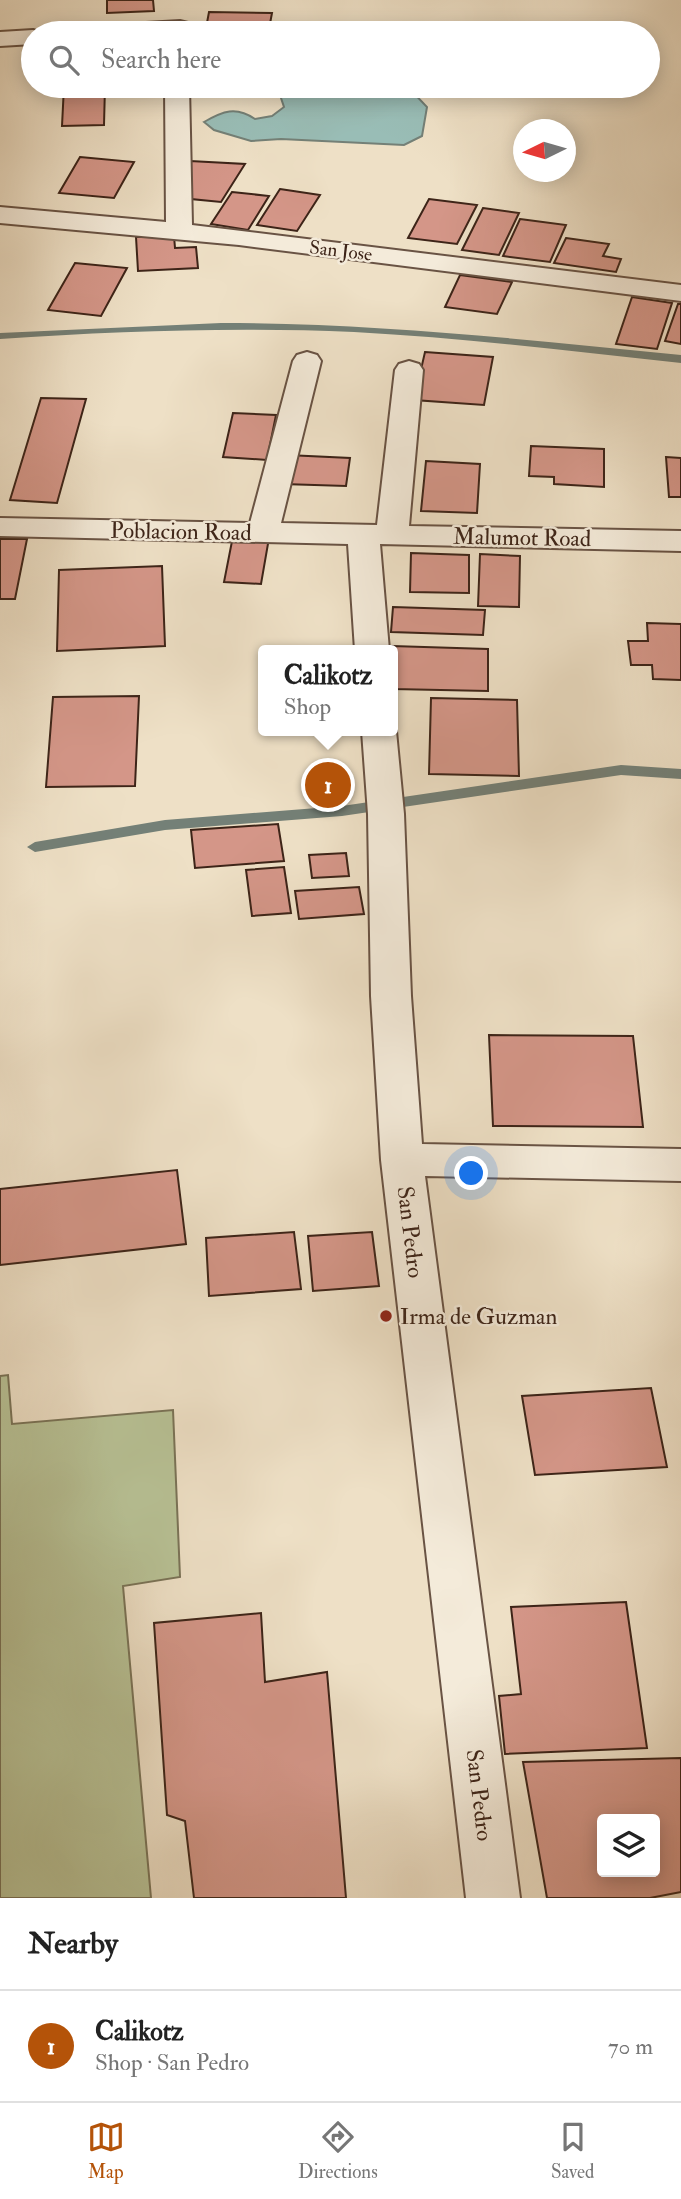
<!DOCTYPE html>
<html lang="en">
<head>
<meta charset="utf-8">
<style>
  body { margin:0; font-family:"IM FELL Double Pica",serif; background:#f2f2f2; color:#222 }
  .controls { position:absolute; right:21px; bottom:21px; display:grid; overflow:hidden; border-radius:7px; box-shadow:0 4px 18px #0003 }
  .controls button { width:63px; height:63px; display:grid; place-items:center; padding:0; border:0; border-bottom:2px solid #e0e0e0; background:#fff; color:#222; font:35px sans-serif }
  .compass { position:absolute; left:513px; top:119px; width:63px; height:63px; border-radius:50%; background:#fff; box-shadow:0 4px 18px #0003; rotate:265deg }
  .you { position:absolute; left:472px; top:1174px; width:24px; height:24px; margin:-18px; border:5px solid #fff; border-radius:50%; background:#1a73e8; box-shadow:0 0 0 10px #1a73e833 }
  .badge { display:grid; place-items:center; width:46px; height:46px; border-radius:50%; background:#b45309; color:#fff; font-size:23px; font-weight:700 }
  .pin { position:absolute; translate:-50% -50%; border:4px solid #fff; box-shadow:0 2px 7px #0006 }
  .popup { position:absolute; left:258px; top:645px; width:140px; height:91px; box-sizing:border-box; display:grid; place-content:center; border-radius:7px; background:#fff; filter:drop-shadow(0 2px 5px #0005); font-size:23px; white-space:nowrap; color:#767676 }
  .popup b { font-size:26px; color:#222 }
  .popup::after { content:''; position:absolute; left:50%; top:100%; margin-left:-14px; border:14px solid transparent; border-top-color:#fff }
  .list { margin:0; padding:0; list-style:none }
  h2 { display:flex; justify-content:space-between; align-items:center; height:91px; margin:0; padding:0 28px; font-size:30px }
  h2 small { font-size:23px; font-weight:400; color:#767676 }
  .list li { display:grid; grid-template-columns:46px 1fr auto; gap:21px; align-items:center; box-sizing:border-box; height:112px; padding:0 28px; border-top:2px solid #e0e0e0 }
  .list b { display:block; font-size:26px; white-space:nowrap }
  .list p { margin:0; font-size:23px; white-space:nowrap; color:#767676 }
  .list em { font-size:23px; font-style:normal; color:#767676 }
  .icon { flex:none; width:38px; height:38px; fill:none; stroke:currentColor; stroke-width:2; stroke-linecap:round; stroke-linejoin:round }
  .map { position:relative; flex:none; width:681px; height:1898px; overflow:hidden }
  .search { position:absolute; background:#fff; box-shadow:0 4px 18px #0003; left:21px; right:21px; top:21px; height:77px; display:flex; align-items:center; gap:18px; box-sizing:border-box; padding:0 24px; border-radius:38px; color:#767676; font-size:26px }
  .sheet { height:203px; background:#fff }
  nav { display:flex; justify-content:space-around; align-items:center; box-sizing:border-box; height:98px; border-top:2px solid #e0e0e0; background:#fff; font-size:19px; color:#767676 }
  nav a { display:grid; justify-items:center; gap:4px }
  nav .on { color:#b45309 }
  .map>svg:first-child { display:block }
  .green { fill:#b8c296; stroke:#7a7357; stroke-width:2 }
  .water { fill:#99bdb6; stroke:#748077; stroke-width:2 }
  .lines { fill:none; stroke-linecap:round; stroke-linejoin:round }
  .stream { fill:#748077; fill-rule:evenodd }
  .building { fill:#d49688; stroke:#3d2418; stroke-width:2; fill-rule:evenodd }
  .minor-casing { stroke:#695344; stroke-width:4 }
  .minor { fill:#f4ebda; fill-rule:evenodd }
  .poi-dot { fill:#8f2418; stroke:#f4ebda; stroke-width:2.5 }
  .labels { text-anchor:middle; stroke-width:5; stroke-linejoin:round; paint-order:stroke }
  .far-street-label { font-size:19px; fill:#3d2418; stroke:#f4ebda }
  .street-label { font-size:23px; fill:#3d2418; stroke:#f4ebda }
  .poi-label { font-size:23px; fill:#3d2418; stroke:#f4ebda; text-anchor:start }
</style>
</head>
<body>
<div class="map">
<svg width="681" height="1898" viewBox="0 0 681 1898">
  <rect width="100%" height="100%" fill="#eee0c6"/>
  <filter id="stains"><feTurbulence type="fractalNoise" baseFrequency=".00286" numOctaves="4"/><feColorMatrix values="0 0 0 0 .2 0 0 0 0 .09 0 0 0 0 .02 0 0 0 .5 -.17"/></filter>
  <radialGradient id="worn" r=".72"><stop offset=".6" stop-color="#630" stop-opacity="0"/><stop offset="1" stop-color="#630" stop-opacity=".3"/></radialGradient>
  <polygon class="green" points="8,1375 12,1424 173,1410 180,1577 123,1586 151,1898 0,1898 0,1376"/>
  <path class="water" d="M 304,86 L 408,87 L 427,107 L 422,136 L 404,145 L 281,139 L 251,141 L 214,130 L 204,122 C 223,111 236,106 255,119 L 272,116 L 284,107 L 280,95 Z"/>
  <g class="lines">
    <g class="stream">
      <path d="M 221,323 C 376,323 528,340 681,355 L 681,363 C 572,351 464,338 354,332 C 236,327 118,331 0,339 L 0,333 Z"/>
      <polygon points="621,765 681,769 681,779 621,775 342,816 165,830 35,852 27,847 35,842 165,820 342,806"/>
    </g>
  </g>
  <g class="building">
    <polygon points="107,0 153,0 154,11 107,13"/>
    <polygon points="209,12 272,13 269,29 206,28"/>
    <polygon points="64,86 105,86 104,125 62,126"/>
    <polygon points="80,157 134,162 114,198 59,193"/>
    <polygon points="190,161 245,164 221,202 191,199"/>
    <polygon points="280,189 320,195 297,231 257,225"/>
    <polygon points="232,192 269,196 248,230 211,224"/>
    <polygon points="429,199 477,205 457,244 408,238"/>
    <polygon points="483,208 519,213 499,255 462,250"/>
    <polygon points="520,219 566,225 550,262 503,256"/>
    <polygon points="174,236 175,248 196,247 198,268 138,271 136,237"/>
    <polygon points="566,238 609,244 603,256 621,259 616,272 554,263"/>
    <polygon points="75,263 127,268 101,316 48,310"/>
    <polygon points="460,275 512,282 497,314 445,307"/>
    <polygon points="632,297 672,303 657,349 616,344"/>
    <polygon points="678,304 681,304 681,344 665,341"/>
    <polygon points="425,352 493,357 484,405 414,400"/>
    <polygon points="41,398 86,399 57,503 10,500"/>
    <polygon points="233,413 276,415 267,460 223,457"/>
    <polygon points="531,446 604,449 604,487 554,484 554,477 529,476"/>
    <polygon points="287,455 350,458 346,486 283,484"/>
    <polygon points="666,457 681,458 681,497 669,497"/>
    <polygon points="426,461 480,464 477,513 421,511"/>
    <polygon points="233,536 269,538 261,584 224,582"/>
    <polygon points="0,539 27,539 15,599 0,599"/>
    <polygon points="411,553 469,555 469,593 410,592"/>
    <polygon points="480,554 520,556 519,607 478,606"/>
    <polygon points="162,566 165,646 57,651 59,570"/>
    <polygon points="393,607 485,610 483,635 391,632"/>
    <polygon points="647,623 681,624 681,680 653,679 652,665 631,665 628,641 648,641"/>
    <polygon points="392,646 488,649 488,691 393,689"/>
    <polygon points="139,696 135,786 46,787 53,697"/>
    <polygon points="431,698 517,700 519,776 429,774"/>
    <polygon points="278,824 284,861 195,868 191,830"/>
    <polygon points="346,853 349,876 312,878 309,855"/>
    <polygon points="284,867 291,913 252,916 246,870"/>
    <polygon points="359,887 364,914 299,919 295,891"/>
    <polygon points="489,1035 633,1036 643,1127 493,1126"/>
    <polygon points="177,1170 186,1244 0,1265 0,1189"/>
    <polygon points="294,1232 301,1289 209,1296 206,1238"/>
    <polygon points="372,1232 379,1286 313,1291 308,1236"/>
    <polygon points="651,1388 667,1467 535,1475 522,1396"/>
    <polygon points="626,1602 647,1748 505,1754 499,1696 521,1694 511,1607"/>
    <polygon points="261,1613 265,1682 327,1672 346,1898 194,1898 185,1821 167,1815 154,1623"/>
    <path d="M 681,1758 L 681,1892 L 650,1898 L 547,1898 L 523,1762 ZM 602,1819 L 655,1819 L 655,1872 L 602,1872 Z"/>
  </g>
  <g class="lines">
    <defs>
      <g id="minor">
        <polygon points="180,21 188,23 192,28 188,33 82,33 86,28 94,26"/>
        <polygon points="33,30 42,33 33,33 33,44 0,46 0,32"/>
        <polygon points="165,86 189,86 192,225 681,285 681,301 239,245 0,223 0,207 166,222"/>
        <polygon points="307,352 317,355 321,361 281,523 377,525 395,370 399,364 409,361 419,364 423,370 409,526 681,531 681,551 380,544 389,650 355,650 348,544 0,536 0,518 250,523 293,361 297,355"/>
        <polygon points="393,725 396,731 404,814 411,996 422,1144 681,1149 681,1181 425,1176 520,1898 466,1898 381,1160 371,996 368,814 362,731 393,731"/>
      </g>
    </defs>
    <use href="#minor" class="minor-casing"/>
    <use href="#minor" class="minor"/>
  </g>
  <circle class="poi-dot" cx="386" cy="1316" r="7"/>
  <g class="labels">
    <g class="far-street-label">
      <text transform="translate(341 250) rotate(7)" y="7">San Jose</text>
    </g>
    <g class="street-label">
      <text transform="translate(181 531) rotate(1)" y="8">Poblacion Road</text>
      <text transform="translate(522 537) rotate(1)" y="8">Malumot Road</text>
      <text transform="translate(411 1232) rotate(83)" y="8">San Pedro</text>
      <text transform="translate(480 1795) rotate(83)" y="8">San Pedro</text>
    </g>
    <g class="poi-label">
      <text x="400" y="1324">Irma de Guzman</text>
    </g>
  </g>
  <rect width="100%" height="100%" filter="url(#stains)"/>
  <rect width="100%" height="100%" fill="url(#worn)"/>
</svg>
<div class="controls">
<button><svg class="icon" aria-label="layers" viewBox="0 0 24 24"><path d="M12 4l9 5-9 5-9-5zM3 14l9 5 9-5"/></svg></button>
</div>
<svg class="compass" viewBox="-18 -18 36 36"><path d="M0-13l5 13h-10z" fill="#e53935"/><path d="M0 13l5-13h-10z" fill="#767676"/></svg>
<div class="you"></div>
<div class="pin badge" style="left:328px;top:785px">1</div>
<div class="popup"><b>Calikotz</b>Shop</div>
<div class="search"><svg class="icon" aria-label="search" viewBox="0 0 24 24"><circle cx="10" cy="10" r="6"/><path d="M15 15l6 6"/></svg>Search here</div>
</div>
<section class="sheet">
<h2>Nearby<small></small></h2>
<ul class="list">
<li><span class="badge">1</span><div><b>Calikotz</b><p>Shop · San Pedro</p></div><em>70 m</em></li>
</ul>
</section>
<nav>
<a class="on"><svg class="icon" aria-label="map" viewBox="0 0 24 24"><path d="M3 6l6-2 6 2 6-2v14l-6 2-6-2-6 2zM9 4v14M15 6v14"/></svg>Map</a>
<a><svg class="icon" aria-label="directions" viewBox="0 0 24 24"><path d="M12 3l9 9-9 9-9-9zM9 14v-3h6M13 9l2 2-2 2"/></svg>Directions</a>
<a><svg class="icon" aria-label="saved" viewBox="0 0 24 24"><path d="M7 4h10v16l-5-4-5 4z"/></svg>Saved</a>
</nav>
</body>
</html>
